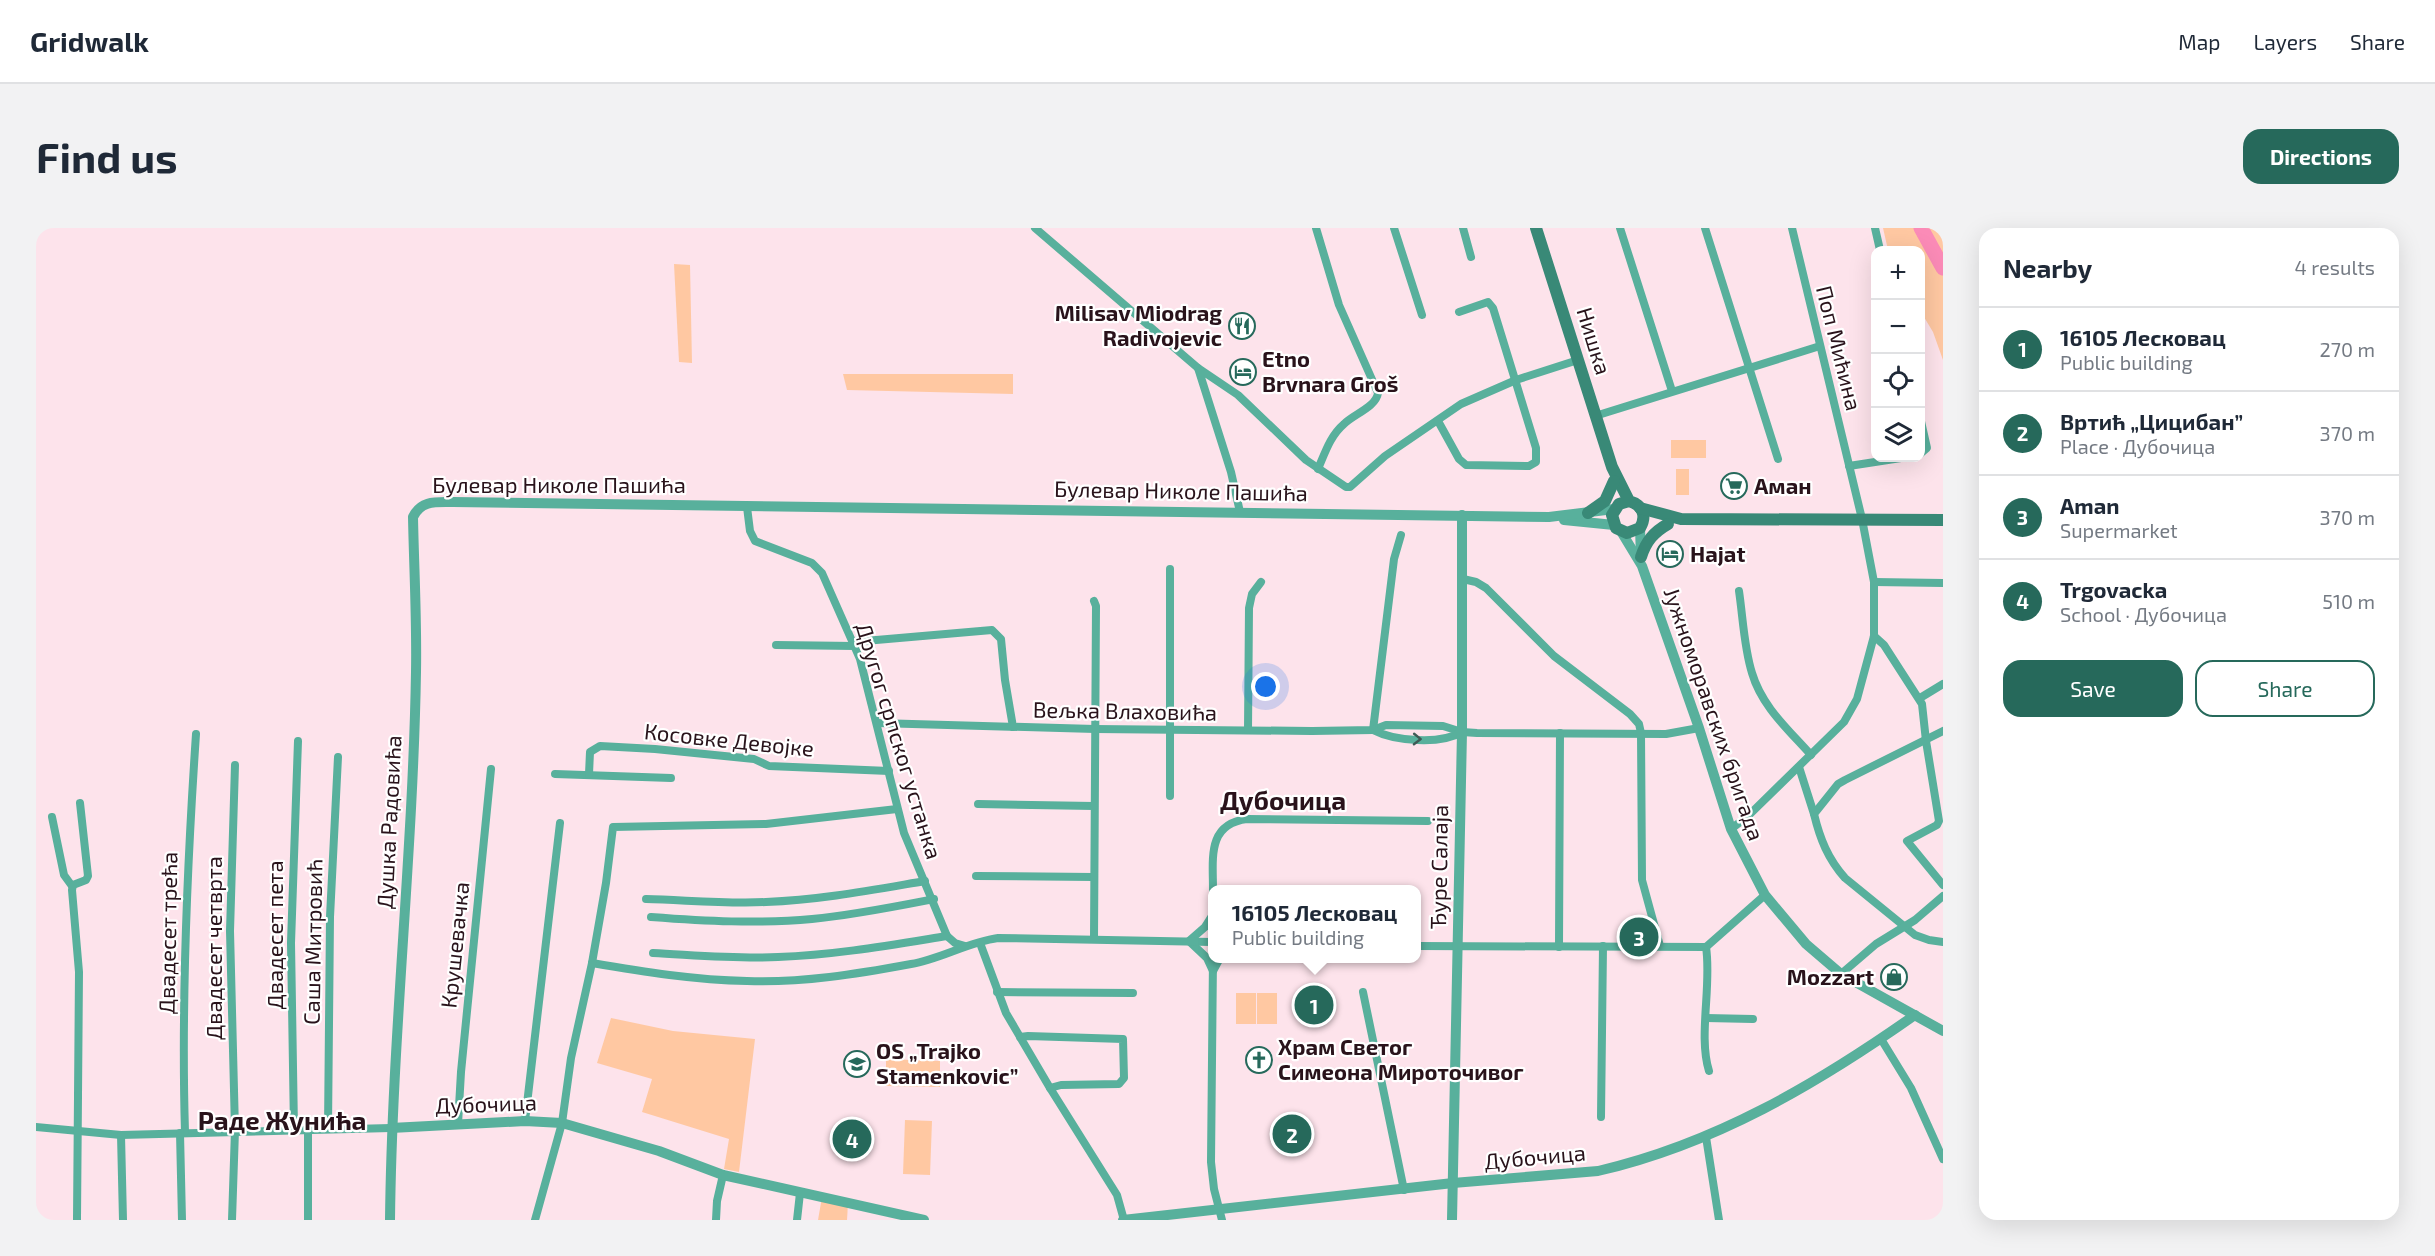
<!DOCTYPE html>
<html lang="en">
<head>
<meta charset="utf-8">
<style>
  body { margin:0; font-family:"Exo 2",sans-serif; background:#f2f2f3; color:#1f2937 }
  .controls { position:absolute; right:18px; top:18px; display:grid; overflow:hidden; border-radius:12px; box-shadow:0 6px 24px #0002 }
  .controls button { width:54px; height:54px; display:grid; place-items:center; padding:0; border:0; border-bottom:2px solid #e0e1e3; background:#fff; color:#1f2937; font:30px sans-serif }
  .you { position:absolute; left:1230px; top:459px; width:21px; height:21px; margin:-15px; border:4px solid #fff; border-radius:50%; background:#1a73e8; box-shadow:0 0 0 9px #1a73e833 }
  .badge { display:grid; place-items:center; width:39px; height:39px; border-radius:50%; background:#26695b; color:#fff; font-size:20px; font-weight:700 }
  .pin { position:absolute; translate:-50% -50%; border:3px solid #fff; box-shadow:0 2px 6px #0006 }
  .popup { position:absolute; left:1172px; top:657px; width:213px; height:78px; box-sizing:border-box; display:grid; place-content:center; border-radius:12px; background:#fff; filter:drop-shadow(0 2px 4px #0005); font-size:20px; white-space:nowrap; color:#747a83 }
  .popup b { font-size:22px; color:#1f2937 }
  .popup::after { content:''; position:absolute; left:50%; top:100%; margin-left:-12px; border:12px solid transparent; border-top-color:#fff }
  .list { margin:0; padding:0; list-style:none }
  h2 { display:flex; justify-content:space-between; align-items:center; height:78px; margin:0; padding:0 24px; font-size:26px }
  h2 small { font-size:20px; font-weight:400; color:#747a83 }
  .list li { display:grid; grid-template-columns:39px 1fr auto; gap:18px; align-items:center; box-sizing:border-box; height:84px; padding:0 24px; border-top:2px solid #e0e1e3 }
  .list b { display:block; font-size:22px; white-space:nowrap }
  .list p { margin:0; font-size:20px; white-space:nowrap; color:#747a83 }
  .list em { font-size:20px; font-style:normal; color:#747a83 }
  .actions { display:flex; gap:12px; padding:18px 24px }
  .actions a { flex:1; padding:14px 0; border:2px solid #26695b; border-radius:18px; text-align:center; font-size:21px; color:#26695b }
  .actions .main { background:#26695b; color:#fff }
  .icon { flex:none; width:33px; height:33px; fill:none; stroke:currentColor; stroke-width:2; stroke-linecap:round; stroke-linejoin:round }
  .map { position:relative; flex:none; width:1907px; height:992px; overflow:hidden; border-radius:18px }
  header { display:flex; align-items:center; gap:36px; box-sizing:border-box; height:84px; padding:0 30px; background:#fff; border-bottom:2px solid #e0e1e3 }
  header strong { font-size:28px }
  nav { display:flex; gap:33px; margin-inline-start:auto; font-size:21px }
  .intro { display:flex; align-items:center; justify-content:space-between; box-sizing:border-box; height:144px; padding:0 36px }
  h1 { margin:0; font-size:42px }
  .button { padding:15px 27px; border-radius:18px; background:#26695b; color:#fff; font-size:21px; font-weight:700 }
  main { display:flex; gap:36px; padding:0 36px }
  aside { flex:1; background:#fff; border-radius:18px; box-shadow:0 6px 24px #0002 }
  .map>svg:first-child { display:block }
  .green { fill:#ffc8a2 }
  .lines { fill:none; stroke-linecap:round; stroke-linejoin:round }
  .river { stroke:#fb8bb7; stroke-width:15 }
  .minor { stroke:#58b09c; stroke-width:8 }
  .tertiary { stroke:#58b09c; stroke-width:10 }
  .secondary { stroke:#398977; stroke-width:12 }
  .oneway { stroke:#3e5a55 }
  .labels { text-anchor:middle; stroke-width:4.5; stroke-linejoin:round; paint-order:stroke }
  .poi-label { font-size:22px; font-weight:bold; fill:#29131b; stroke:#fff; text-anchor:start }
  .street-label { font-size:22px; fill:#29131b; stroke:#fff }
  .quarter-label { font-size:26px; font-weight:bold; fill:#29131b; stroke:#fff }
</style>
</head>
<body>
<header>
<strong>Gridwalk</strong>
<nav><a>Map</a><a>Layers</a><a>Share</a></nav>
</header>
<div class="intro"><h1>Find us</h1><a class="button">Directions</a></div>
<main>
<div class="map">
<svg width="1907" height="992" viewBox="0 0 1907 992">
  <rect width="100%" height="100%" fill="#fde3eb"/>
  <g class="green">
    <polygon points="1847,0 1907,0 1907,132 1897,104 1885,84 1884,22 1852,22"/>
    <polygon points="638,36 654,37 656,135 643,134"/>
    <polygon points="807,146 977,146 977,166 811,162"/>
    <rect x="1635" y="212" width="35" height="18"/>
    <rect x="1640" y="241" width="13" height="26"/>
    <rect x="1200" y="765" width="20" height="31"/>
    <rect x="1221" y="765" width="20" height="31"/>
    <polygon points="575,790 637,803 719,811 703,944 688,941 693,911 606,884 616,851 561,835"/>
    <polygon points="850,831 904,833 904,859 850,858"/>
    <polygon points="869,892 896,893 894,947 867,946"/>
    <polygon points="786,969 812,975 811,992 782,992"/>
  </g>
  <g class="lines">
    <polyline class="river" points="1885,0 1907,40"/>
    <g class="minor">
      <polyline points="999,0 1162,140"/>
      <path d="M 1280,0 L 1303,77 L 1342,165 C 1340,179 1318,186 1308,196 C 1294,208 1289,225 1282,241"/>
      <polyline points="1358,0 1386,87"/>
      <polyline points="1427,0 1435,29"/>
      <polyline points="1584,0 1636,163"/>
      <polyline points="1669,0 1742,231"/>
      <polyline points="1839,0 1844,22"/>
      <polyline points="1559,188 1784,118"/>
      <polyline points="1884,189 1891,220 1884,226"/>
      <polyline points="1402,193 1423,231 1430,237 1493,238 1500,234 1500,220 1457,80 1452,74 1423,84"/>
      <polyline points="1813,238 1865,230"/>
      <polyline points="711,279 714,303 719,313 776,335 786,345 824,431 868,605 911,708 919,715 929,718"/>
      <polyline points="1204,284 1195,244 1162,140 1202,167 1270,232 1310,259 1314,259 1349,228 1425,176 1480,152 1542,132"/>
      <polyline points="1427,351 1440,354 1450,360 1518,428 1594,486 1603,496 1605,505 1606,652 1624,718"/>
      <polyline points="1838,354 1907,355"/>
      <path d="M 1703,363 C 1707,390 1708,420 1716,445 C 1726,479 1753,502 1775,527"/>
      <polyline points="1838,408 1848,417 1886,476 1890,513 1903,593 1901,597 1871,613 1907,657"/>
      <polyline points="817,414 956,402 965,411 969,452 977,499"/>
      <polyline points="740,417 819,418"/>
      <polyline points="1884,470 1907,456"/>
      <polyline points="841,495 1059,501 1276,503 1337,502 1350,497 1407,498 1426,504 1441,505 1630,506 1663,500"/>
      <polyline points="1212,502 1213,380 1216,366 1225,354"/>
      <polyline points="1337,502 1358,331 1365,307"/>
      <path d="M 1337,502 C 1358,513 1404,517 1426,504"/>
      <path d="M 1907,503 L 1809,552 L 1802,556 L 1778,586 C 1784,611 1792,631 1809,650 L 1879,707 L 1893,712 L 1907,714"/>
      <polyline points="1763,539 1778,586"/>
      <polyline points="519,546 635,550"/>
      <polyline points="553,546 554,524 564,518 619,521 718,531 733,538 853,543"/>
      <polyline points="1134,568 1134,341"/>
      <polyline points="942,576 1058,578"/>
      <polyline points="16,589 28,647 36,658"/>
      <polyline points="1695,601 1712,588 1808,494 1821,471 1838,408 1838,354 1826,291 1756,0"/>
      <polyline points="940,648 1057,649"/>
      <path d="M 1177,662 C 1177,630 1171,596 1211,591 L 1392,593"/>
      <path d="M 610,671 C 650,672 690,676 730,674 C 784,672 836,662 889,653"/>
      <polyline points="1176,688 1169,699 1153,713 1171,730 1177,743 1184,730"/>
      <path d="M 615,689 C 668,693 723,696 776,691 C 817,687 857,679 898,671"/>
      <polyline points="1058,710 1060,378 1058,373"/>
      <polyline points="944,715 970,785 1014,860 1081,967 1088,992"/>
      <polyline points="1380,718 1670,719 1729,667"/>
      <polyline points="1523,719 1524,505"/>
      <path d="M 1670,719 C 1676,757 1662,808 1673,843"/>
      <path d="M 617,725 C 658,727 700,731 742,729 C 799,727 855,717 911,708"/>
      <polyline points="1177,730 1175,934 1178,961 1186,992"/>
      <path d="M 556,735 C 608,744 659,752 711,753 C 766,755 821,746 875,736 C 905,731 932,714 962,710 L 1176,714"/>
      <polyline points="1805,746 1840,716 1879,692 1907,668"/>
      <polyline points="961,764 1097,765"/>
      <polyline points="1327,764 1368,962"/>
      <polyline points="1670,790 1717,791"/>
      <polyline points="984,809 992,808 1087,811 1088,850 1083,856 1025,857 1014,860"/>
      <polyline points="1845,811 1875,860 1907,931"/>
      <polyline points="1565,889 1567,718"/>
      <polyline points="489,893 524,595"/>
      <polyline points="422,896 425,844 455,541"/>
      <polyline points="0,899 85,907 355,900"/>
      <polyline points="258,901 255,715 262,513"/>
      <polyline points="292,901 294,689 302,529"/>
      <path d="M 149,904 C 145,772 151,639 160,506"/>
      <polyline points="144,905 146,992"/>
      <polyline points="85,907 87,992"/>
      <polyline points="1670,909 1683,992"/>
      <polyline points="41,992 43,744 36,662 37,657 50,652 52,648 44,575"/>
      <polyline points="196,992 199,902 194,703 199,537"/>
      <polyline points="272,992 272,901"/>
      <polyline points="499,992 526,895 535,830 556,735 570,655 577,599 730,596 861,581"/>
      <polyline points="680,992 681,973 687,947"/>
      <polyline points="761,992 764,965"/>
    </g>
    <g class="tertiary">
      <polyline points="1528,292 1578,297"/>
      <polyline points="1604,300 1605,329"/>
      <polyline points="1586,305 1606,338 1663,500 1695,601 1729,667 1770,716 1805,746 1907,803"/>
      <polyline points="355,900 489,893 526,895 623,923 687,947 888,992"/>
      <path d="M 354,992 C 356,809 377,627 380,444 C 381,392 378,341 377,289 C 385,272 400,274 417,274 L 1513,289 L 1578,281"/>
      <path d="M 1087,992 L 1417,955 L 1562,943 C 1679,916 1781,856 1879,787"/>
      <polyline points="1416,992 1426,504 1426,287"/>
    </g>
    <g class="secondary">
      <path d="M 1500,0 L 1576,239 L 1593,273 C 1607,277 1611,288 1604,300 L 1591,305 L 1580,300 L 1576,287 L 1583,276 L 1593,273"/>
      <polyline points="1604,280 1645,291 1907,292"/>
      <polyline points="1552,285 1569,273 1578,253"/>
      <path d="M 1605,329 C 1610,313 1618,304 1632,296"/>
    </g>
  </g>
  <defs><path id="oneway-chevron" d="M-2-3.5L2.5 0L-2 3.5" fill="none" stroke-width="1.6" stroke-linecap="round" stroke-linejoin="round" transform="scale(1.5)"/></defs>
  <use class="oneway" href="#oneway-chevron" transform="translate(1381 511) rotate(1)"/>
  <defs>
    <symbol id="restaurant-ring" viewBox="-11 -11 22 22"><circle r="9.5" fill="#fff" stroke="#26695b" stroke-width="1.5"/><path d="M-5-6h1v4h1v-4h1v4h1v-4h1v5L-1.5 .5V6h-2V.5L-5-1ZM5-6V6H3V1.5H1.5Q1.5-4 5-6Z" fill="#26695b"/></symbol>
    <symbol id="hotel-ring" viewBox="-11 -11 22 22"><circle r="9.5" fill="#fff" stroke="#26695b" stroke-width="1.5"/><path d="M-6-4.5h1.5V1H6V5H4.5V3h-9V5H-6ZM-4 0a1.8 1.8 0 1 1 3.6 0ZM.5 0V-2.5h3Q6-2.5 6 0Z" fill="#26695b"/></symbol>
    <symbol id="supermarket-ring" viewBox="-11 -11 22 22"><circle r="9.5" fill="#fff" stroke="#26695b" stroke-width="1.5"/><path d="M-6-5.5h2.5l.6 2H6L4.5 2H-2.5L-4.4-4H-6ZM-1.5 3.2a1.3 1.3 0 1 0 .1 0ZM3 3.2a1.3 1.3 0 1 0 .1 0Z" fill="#26695b"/></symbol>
    <symbol id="shop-ring" viewBox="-11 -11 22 22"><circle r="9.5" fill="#fff" stroke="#26695b" stroke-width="1.5"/><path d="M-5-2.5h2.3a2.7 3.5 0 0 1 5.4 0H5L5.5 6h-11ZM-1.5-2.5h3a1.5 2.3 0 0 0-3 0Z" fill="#26695b"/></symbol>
    <symbol id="church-ring" viewBox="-11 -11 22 22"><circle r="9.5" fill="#fff" stroke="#26695b" stroke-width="1.5"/><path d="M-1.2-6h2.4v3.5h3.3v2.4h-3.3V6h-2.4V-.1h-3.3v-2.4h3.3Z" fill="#26695b"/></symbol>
    <symbol id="school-ring" viewBox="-11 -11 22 22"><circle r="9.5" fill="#fff" stroke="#26695b" stroke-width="1.5"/><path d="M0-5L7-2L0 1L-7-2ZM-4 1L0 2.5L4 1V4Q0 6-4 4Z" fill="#26695b"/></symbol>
  </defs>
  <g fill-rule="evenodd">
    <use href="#restaurant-ring" x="1191" y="83" width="30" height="30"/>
    <use href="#hotel-ring" x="1192" y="129" width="30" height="30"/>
    <use href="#supermarket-ring" x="1683" y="243" width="30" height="30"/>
    <use href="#hotel-ring" x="1619" y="311" width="30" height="30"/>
    <use href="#shop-ring" x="1843" y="734" width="30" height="30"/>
    <use href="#church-ring" x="1208" y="817" width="30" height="30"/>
    <use href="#school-ring" x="806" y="821" width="30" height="30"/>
  </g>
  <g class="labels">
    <g class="poi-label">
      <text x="1186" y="93" text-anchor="end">Milisav Miodrag<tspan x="1186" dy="25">Radivojevic</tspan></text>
      <text x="1226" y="139">Etno<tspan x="1226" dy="25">Brvnara Groš</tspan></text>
      <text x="1718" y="266">Аман</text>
      <text x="1654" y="334">Hajat</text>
      <text x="1838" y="757" text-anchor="end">Mozzart</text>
      <text x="1242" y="827">Храм Светог<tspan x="1242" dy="25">Симеона Мироточивог</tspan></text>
      <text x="840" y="831">OS „Trajko<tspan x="840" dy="25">Stamenkovic”</tspan></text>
    </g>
    <g class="street-label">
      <text transform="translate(1558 113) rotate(73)" y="8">Нишка</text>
      <text transform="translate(1803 120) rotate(76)" y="8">Поп Мићина</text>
      <text x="523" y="265">Булевар Николе Пашића</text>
      <text transform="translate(1145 263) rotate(1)" y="8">Булевар Николе Пашића</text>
      <text transform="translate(1089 483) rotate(1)" y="8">Вељка Влаховића</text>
      <text transform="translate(1678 486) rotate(71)" y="8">Јужноморавских бригада</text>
      <text transform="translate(693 512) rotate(6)" y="8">Косовке Девојке</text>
      <text transform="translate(863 513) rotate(73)" y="8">Другог српског устанка</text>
      <text transform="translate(353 594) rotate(-87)" y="8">Душка Радовића</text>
      <text transform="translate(1403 639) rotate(-89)" y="8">Ђуре Салаја</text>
      <text transform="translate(132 705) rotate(-89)" y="8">Двадесет трећа</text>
      <text transform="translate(239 707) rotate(-90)" y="8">Двадесет пета</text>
      <text transform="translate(277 714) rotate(-89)" y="8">Саша Митровић</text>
      <text transform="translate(419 717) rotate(-84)" y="8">Крушевачка</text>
      <text transform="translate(178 720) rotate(-90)" y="8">Двадесет четврта</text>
      <text transform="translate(450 876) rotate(-2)" y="8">Дубочица</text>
      <text transform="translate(1499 929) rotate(-5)" y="8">Дубочица</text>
    </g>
    <g class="quarter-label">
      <text x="1247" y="582">Дубочица</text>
      <text x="246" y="902">Раде Жунића</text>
    </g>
  </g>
</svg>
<div class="controls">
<button>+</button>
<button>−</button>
<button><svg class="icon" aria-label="locate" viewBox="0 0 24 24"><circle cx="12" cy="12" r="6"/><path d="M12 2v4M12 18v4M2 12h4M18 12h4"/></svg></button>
<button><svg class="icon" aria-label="layers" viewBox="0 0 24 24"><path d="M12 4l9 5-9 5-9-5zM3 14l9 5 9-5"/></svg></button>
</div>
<div class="you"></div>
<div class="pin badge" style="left:1278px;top:777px">1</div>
<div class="popup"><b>16105 Лесковац</b>Public building</div>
<div class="pin badge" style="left:1256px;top:906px">2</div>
<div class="pin badge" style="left:1603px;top:709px">3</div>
<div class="pin badge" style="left:816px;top:911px">4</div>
</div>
<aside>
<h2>Nearby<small>4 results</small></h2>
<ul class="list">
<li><span class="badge">1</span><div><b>16105 Лесковац</b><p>Public building</p></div><em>270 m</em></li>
<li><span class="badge">2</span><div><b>Вртић „Цицибан”</b><p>Place · Дубочица</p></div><em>370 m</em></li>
<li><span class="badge">3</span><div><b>Aman</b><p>Supermarket</p></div><em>370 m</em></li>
<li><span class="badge">4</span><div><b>Trgovacka</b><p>School · Дубочица</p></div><em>510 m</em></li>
</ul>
<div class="actions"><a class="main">Save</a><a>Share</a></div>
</aside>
</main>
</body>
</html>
